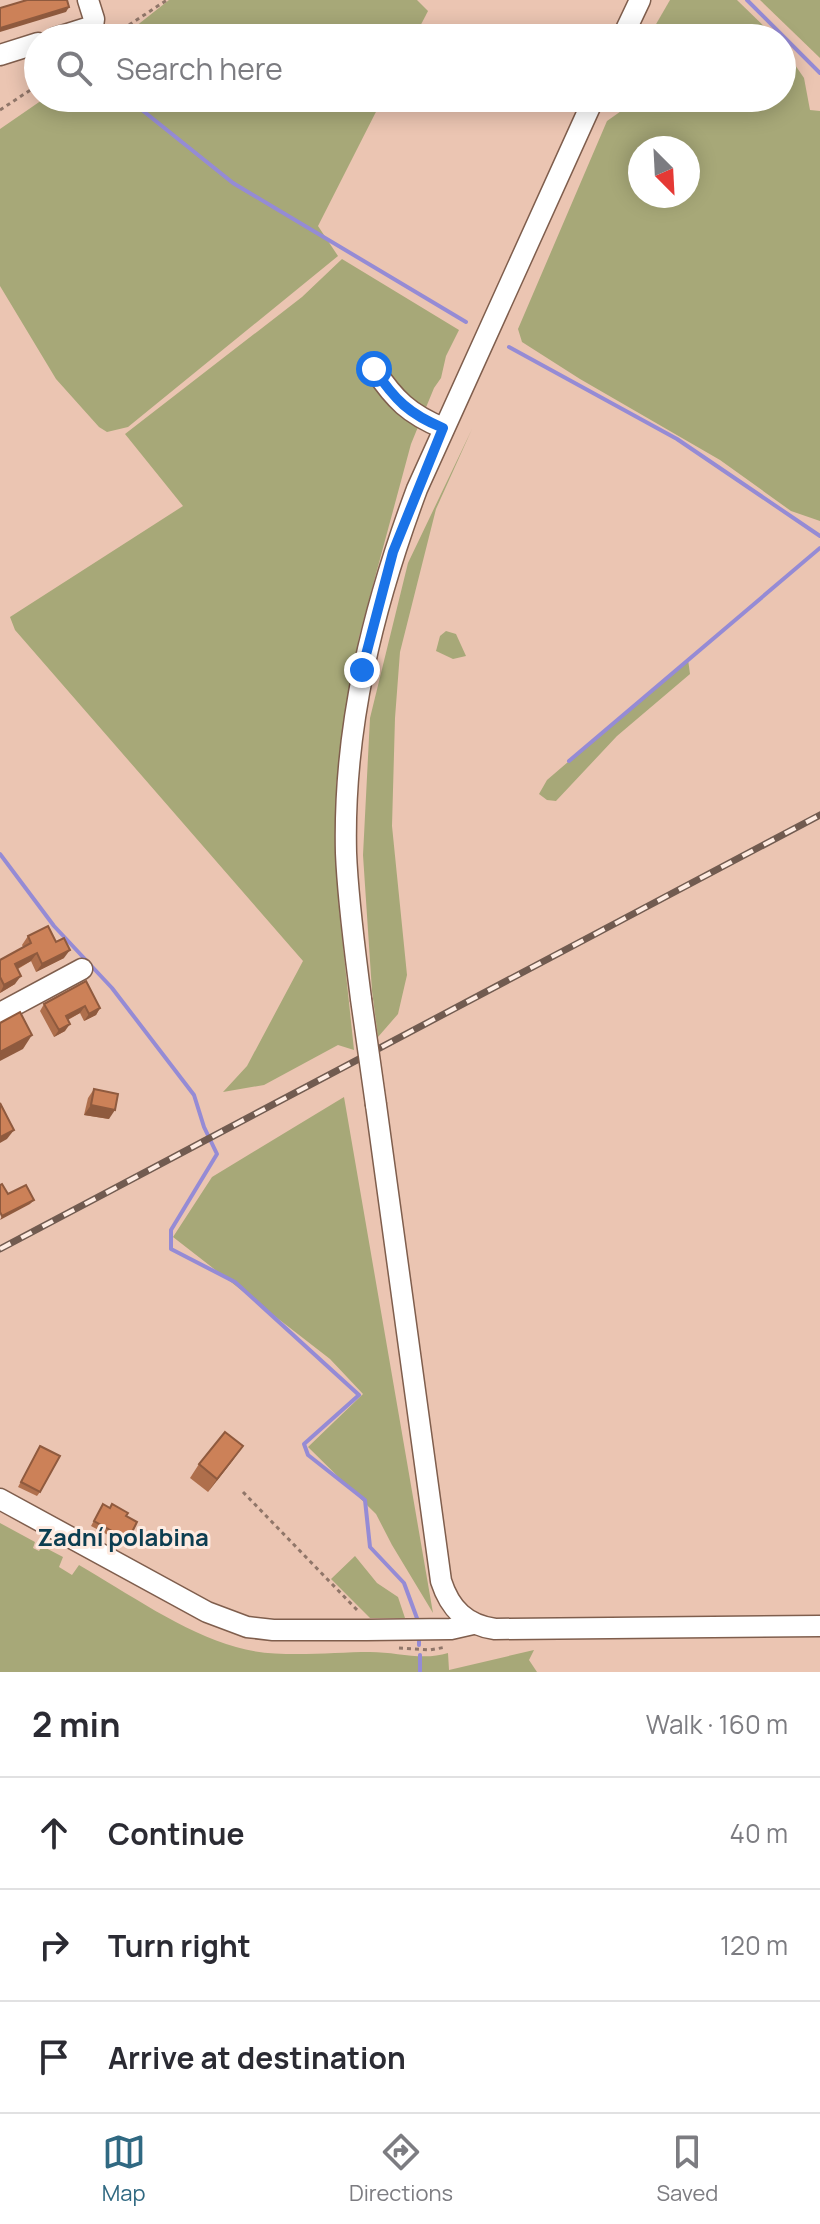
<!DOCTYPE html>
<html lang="en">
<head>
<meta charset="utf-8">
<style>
  body { margin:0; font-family:Manrope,sans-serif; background:#f7f7f7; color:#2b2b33 }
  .compass { position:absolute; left:628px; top:136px; width:72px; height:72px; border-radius:50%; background:#fff; box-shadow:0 4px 20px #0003; rotate:156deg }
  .stop { position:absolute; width:24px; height:24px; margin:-18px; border:6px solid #1a73e8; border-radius:50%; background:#fff }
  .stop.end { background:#1a73e8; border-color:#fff; box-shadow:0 2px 8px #0008 }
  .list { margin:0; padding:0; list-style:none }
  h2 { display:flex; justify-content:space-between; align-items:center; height:104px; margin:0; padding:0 32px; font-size:34px }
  h2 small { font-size:26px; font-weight:400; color:#7c7c81 }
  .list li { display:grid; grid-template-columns:52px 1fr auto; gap:24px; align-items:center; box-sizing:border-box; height:112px; padding:0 32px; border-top:2px solid #e1e1e2 }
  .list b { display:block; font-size:30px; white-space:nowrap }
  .list em { font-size:26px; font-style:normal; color:#7c7c81 }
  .icon { flex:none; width:44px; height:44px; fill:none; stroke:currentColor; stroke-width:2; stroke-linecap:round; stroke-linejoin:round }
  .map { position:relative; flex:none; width:820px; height:1672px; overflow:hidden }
  .search { position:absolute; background:#fff; box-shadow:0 4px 20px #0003; left:24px; right:24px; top:24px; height:88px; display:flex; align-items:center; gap:20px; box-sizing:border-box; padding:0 28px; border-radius:44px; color:#7c7c81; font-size:30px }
  .sheet { height:440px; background:#fff }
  nav { display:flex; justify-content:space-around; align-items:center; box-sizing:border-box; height:112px; border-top:2px solid #e1e1e2; background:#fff; font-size:22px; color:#7c7c81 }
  nav a { display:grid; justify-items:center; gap:4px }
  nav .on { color:#306982 }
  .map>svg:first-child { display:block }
  .green { fill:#a7a878; fill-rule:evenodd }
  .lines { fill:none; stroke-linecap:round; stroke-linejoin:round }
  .stream { stroke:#958bd5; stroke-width:4 }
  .minor-casing { stroke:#7f5e4d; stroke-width:23 }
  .path { stroke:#907669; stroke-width:3; stroke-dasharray:4 4; stroke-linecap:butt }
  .minor { stroke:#fff; stroke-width:20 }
  .rail-casing { stroke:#715b50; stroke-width:7 }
  .rail { stroke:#feebe1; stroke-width:4; stroke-dasharray:12; stroke-linecap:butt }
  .minor-bridge-casing { stroke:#7f5e4d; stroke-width:23; stroke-linecap:butt }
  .minor-bridge { stroke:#fff; stroke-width:20 }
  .wall { fill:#af6f4c }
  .shaded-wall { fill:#8f5a3e }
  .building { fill:#cc8158; stroke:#8f5a3e; stroke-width:2 }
  .route { stroke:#1a73e8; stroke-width:10 }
  .labels { text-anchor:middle; stroke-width:6; stroke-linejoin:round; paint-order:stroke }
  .neighbourhood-label { font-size:24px; font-weight:bold; fill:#0c3e51; stroke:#feebe1 }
</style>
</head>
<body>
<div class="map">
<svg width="820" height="1672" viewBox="0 0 820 1672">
  <rect width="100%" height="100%" fill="#ebc5b2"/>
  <g class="green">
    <polygon points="169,0 417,0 428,11 414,38 121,38"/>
    <polygon points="670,0 737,0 776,38 648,38"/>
    <polygon points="760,0 820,0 820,58"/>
    <path d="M 782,46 L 804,78 L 810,110 L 820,111 L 820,521 L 791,511 L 720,460 L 580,379 L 522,342 L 518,329 L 607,121 L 624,109 L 631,98 L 782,98 ZM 640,148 L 688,148 L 688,196 L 640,196 Z"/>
    <polygon points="45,98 383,98 318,226 338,256 128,427 107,432 99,427 56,379 0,286 0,129"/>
    <polygon points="342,259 459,330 446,356 441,378 434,388 411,444 359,637 336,785 338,898 354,1050 338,1045 264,1085 223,1092 247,1066 303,961 15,630 10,617 183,506 125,434 302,297"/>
    <polygon points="472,429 436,509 400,652 395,718 392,826 407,975 398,1014 378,1037 372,991 363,855 370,718 408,563"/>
    <polygon points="446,631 456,634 466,656 453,659 436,651 440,636"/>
    <polygon points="688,659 690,674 617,736 556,801 547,800 539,794 547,780"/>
    <polygon points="344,1097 433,1613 392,1545 376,1514 308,1447 363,1394 330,1359 173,1237 212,1177"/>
    <path d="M 0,1523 L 35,1542 L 33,1548 L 39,1551 L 42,1546 L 63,1557 L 59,1567 L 72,1575 L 79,1565 C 126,1592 184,1633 236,1647 C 275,1659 329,1652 370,1652 C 397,1652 423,1661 448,1653 L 449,1670 L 534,1650 L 529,1660 L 537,1672 L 0,1672 Z"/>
    <polygon points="355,1556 377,1583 398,1597 405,1618 370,1618 331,1579"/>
  </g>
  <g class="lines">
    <g class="stream">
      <polyline points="747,0 820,73"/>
      <polyline points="127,98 233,183 466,322"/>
      <polyline points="509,347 677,439 820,536"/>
      <polyline points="569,761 820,548"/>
      <polyline points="0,854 54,926 112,988 194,1095 204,1127 217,1154 171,1230 171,1249 235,1282 359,1395 304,1444 308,1455 365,1500 370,1547 404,1583 418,1621"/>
      <polyline points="419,1636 419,1645"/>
      <polyline points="420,1655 420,1672"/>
    </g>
    <defs>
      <g id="minor">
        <polyline points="55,38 93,26 94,19 88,0"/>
        <polyline points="622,38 640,0"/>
        <polyline points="0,55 38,43"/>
        <path d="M 374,369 C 395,400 409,414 443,428"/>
        <path d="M 361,999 C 355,951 348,902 346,853 C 343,727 373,607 417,489 L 594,98"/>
        <polyline points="0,1013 82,969"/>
        <path d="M 376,1105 L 441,1581 C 450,1609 466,1625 495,1629 L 820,1626"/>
        <polyline points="0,1499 207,1612 247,1627 273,1630 367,1630 451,1629 473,1624"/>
      </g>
    </defs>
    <use href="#minor" class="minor-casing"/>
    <g class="path">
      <polyline points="109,38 167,0"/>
      <polyline points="0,110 38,85"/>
      <polyline points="243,1492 359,1612"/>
      <polyline points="399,1648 430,1650 446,1647"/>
    </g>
    <use href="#minor" class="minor"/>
    <defs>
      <polyline id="rail" points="0,1249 820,815"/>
    </defs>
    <use href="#rail" class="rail-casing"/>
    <use href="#rail" class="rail"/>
    <defs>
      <polyline id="minor-bridge" points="361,999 376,1105"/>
    </defs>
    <use href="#minor-bridge" class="minor-bridge-casing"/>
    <use href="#minor-bridge" class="minor-bridge"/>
  </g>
  <g class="wall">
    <polygon points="28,936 64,958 36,972 31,961 18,969 15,984 0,993 0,960 23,947 22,945"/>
    <polygon points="44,1004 100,1008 96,1015 84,1021 80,1013 68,1020 65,1031 54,1037 40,1011"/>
    <polygon points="94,1089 109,1119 84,1115 88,1098"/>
    <polygon points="40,1446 40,1492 37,1496 18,1487"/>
    <polygon points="233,1460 208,1492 190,1478 199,1464"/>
    <polygon points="103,1504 128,1540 125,1544 91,1526"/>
  </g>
  <g class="shaded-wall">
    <polygon points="69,7 66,12 0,32 0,28"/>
    <polygon points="70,950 64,958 36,972 42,964"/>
    <polygon points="37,953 31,961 9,973 15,964"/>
    <polygon points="21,976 15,984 0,993 4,985"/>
    <polygon points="85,1006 80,1013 61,1023 66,1016"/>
    <polygon points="100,1008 96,1015 84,1021 89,1014"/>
    <polygon points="70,1024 65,1031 54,1037 59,1030"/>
    <polygon points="32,1035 23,1049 0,1061 0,1052"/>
    <polygon points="91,1105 115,1110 109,1119 84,1115"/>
    <polygon points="14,1130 7,1139 0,1143 0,1137"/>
    <polygon points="34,1200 30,1204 0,1220 2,1216"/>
    <polygon points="243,1446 233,1460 208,1492 217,1479"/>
  </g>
  <g class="building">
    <polygon points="27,0 67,0 69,7 0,28 0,8"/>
    <polygon points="48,926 56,942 64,938 70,950 42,964 37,953 15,964 21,976 4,985 0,977 0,960 31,943 28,936"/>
    <polygon points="86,981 100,1008 89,1014 85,1006 66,1016 70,1024 59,1030 44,1004"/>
    <polygon points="20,1012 32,1035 0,1052 0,1023"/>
    <polygon points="94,1089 118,1094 115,1110 91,1105"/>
    <polygon points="0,1103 14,1130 0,1137"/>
    <polygon points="2,1184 8,1194 26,1185 34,1200 2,1216 0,1212 0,1185"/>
    <polygon points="225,1432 243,1446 217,1479 199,1464"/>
    <polygon points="40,1446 60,1456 40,1492 21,1482"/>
    <polygon points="103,1504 110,1508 112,1504 128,1513 126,1516 137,1522 128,1540 94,1521"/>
  </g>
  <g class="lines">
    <path class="route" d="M 362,670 L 393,552 L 443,428 C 409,414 395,400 374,369"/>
  </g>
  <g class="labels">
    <g class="neighbourhood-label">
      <text x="123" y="1546">Zadní polabina</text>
    </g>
  </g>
</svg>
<svg class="compass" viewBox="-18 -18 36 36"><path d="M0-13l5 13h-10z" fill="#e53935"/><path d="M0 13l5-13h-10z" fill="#7c7c81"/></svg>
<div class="stop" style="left:374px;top:369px"></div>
<div class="stop end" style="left:362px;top:670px"></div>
<div class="search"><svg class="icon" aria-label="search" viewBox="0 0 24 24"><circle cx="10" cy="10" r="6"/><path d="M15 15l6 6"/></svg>Search here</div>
</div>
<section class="sheet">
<h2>2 min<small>Walk · 160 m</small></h2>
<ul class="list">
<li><svg class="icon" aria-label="ahead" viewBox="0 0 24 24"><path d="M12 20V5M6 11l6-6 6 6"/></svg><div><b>Continue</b></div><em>40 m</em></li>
<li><svg class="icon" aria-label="right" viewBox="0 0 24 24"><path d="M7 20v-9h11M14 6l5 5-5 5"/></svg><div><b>Turn right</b></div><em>120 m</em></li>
<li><svg class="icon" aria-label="arrive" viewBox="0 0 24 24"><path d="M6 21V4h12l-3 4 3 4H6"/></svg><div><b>Arrive at destination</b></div></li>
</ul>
</section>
<nav>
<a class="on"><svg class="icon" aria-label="map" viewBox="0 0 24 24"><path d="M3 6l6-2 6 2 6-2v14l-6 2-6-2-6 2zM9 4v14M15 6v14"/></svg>Map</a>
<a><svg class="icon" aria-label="directions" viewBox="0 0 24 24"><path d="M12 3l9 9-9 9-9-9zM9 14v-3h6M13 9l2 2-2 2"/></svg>Directions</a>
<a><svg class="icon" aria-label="saved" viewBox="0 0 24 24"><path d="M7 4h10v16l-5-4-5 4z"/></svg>Saved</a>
</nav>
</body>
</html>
